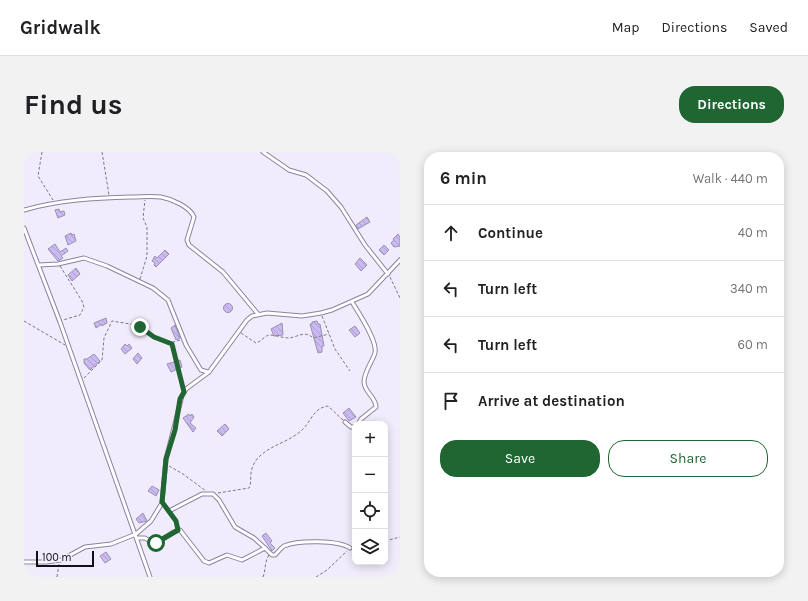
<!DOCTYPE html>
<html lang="en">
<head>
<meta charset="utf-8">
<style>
  body { margin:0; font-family:Karla,sans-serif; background:#f2f2f2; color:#202124 }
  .controls { position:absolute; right:12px; bottom:12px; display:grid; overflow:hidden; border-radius:8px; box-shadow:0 2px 10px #0003 }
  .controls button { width:36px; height:36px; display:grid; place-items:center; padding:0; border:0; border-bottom:1px solid #e0e0e0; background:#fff; color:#202124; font:20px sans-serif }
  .scale { position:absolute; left:12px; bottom:10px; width:58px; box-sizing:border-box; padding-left:4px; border:2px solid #120e1a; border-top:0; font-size:11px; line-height:14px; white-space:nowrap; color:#120e1a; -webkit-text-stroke:3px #f0ecfb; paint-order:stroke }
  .stop { position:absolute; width:12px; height:12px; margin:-9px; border:3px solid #1f6632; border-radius:50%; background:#fff }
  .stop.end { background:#1f6632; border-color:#fff; box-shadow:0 1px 4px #0008 }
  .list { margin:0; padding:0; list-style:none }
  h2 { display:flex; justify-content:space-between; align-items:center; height:52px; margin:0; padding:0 16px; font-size:17px }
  h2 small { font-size:13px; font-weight:400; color:#757577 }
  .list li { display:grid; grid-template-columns:26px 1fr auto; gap:12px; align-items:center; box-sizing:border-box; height:56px; padding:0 16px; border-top:1px solid #e0e0e0 }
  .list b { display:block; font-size:15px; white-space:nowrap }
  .list em { font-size:13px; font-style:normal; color:#757577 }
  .actions { display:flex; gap:8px; padding:12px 16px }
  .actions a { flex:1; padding:9px 0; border:1px solid #1f6632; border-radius:16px; text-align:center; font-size:14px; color:#1f6632 }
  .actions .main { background:#1f6632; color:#fff }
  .icon { flex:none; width:22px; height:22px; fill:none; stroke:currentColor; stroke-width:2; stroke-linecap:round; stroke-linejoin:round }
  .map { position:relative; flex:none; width:376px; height:425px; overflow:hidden; border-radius:16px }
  header { display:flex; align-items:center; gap:24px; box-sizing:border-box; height:56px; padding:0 20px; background:#fff; border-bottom:1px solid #e0e0e0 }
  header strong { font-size:19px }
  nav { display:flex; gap:22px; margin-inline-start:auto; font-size:14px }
  .intro { display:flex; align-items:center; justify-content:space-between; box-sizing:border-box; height:96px; padding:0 24px }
  h1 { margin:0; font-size:28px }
  .button { padding:10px 18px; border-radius:16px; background:#1f6632; color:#fff; font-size:14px; font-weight:700 }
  main { display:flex; gap:24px; padding:0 24px }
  aside { flex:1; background:#fff; border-radius:16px; box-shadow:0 2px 10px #0003 }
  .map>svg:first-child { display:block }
  .building { fill:url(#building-back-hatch); stroke:#9a91b1 }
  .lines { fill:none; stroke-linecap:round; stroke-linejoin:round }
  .street-casing { stroke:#8c82a2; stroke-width:5 }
  .path { stroke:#7b7785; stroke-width:1; stroke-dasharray:3 2; stroke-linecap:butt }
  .street { stroke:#fff; stroke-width:3 }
  .route { stroke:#1f6632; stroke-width:5 }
</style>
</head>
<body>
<header>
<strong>Gridwalk</strong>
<nav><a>Map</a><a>Directions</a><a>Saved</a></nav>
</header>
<div class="intro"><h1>Find us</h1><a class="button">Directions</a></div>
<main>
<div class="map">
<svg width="376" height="425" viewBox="0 0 376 425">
  <defs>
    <pattern id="building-back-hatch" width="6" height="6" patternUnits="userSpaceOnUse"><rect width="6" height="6" fill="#cbbaf2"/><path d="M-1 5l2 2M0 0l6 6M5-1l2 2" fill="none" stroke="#ad9fcf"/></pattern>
  </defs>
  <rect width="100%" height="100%" fill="#f0ecfb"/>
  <g class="building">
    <polygon points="35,57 36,60 40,59 41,63 34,66 31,58"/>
    <polygon points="343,65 346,70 334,77 332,73"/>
    <polygon points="47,81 48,83 50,82 52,89 44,93 41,84"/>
    <polygon points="374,82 376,85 376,94 370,95 367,91 370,88 369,87"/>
    <polygon points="31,92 36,100 42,96 44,99 37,104 39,106 36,108 34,109 24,97"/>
    <polygon points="360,93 365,98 360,103 355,98"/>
    <polygon points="141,98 145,102 132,115 130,113 131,111 128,109 131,104 133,106"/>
    <polygon points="336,106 343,113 337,119 331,112"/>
    <polygon points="52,116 56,122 48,129 44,123"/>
    <circle cx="204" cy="156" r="4.5"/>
    <polygon points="82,166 83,171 78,174 78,172 72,176 70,171"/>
    <polygon points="293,169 294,172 296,172 300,194 298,194 298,200 294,201 286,172 288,172 288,170"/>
    <polygon points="258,171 259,183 250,184 247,177"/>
    <polygon points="151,173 156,186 152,188 147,176"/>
    <polygon points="331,174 336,181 331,185 325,178"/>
    <polygon points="101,192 103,194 105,192 108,196 101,202 97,197"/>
    <polygon points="114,201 118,206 113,212 109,207"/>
    <polygon points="70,202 76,209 66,218 60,211 60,207 63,207"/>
    <polygon points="156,208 158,215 147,220 143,212"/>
    <polygon points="325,256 332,265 325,269 319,261"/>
    <polygon points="165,262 166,264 168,262 170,265 166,271 172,276 169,280 159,266"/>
    <polygon points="201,272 205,277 198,284 193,279"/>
    <polygon points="128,334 135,338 132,344 124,339"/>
    <polygon points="119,361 123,369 115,371 112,367"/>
    <polygon points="242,381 248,389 246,391 251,396 248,399 238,384"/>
    <polygon points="82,400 87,407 81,411 76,404"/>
  </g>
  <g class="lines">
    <defs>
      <g id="street">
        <polyline points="239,0 265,18 282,23 303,39 317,55 341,93 364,122"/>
        <path d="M 0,58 C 35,48 71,46 107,45 C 117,45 127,44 137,45 C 148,47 166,55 170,65 L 163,88 L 165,93 L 199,120 L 234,162"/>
        <polyline points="0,76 36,170 126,425"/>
        <polyline points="15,113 34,112 60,106 83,114 129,136 144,148 162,193 177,218 184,220"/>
        <path d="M 328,150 C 334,160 354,189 351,201 C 348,210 340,220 340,230 C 340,240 352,245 352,255 L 337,267 L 334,272"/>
        <polyline points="321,270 327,275 331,275"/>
        <polyline points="145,359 178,342 189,342 195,348 211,375 230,386 241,396"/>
        <path d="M 113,386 L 121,386 L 130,392 L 150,380 L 156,378 L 180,409 L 185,411 L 203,403 L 218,408 L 241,396 L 248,403 L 251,403 C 254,400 257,396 260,394 C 274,388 314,388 326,396"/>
        <polyline points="0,410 22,410 37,408 61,395 87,392 112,382 127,369 138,351 142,307 158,244 162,237 185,220 223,168 228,164 243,161 278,164 297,161 308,158 344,142 376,108"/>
      </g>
    </defs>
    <use href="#street" class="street-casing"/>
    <g class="path">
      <polyline points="18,0 14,24 29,48"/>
      <polyline points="78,0 85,43"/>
      <polyline points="36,114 58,149 60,155 56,163 39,168"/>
      <polyline points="366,125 376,146"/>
      <polyline points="116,127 123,104 123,75 119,66 121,48"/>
      <polyline points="298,164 311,197 326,219"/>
      <polyline points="0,169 41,193"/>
      <path d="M 217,181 L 232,191 C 237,190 241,183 246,183 C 251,183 259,186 265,186 C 274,185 281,178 289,186 L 305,182"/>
      <polyline points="156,188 149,190 147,194 159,235"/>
      <polyline points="60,226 78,208 80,186 88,169 112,173 130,185 148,192"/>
      <polyline points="145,314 159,322 182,339"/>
      <path d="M 194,341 L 225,336 C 229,329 223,320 233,307 C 245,293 264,291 278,278 C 287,270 289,256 304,254 L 319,268"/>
      <polyline points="148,362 154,375"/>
      <polyline points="361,389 376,385"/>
      <polyline points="33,425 35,412"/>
      <path d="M 239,425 C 242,418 240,411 245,403"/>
      <polyline points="292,425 303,418 323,399"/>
    </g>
    <use href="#street" class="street"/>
  </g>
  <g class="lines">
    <polyline class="route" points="116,175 130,185 148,192 160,240 156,247 151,278 142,307 138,350 152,369 154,378 132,391"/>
  </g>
</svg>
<div class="controls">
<button>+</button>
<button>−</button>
<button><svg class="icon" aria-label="locate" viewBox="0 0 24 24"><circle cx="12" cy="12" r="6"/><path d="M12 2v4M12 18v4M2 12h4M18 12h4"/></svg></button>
<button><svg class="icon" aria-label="layers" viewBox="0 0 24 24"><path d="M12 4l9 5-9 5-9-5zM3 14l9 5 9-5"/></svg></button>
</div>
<div class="scale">100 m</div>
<div class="stop" style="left:132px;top:391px"></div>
<div class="stop end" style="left:116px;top:175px"></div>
</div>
<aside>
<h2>6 min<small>Walk · 440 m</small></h2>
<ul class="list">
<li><svg class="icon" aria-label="ahead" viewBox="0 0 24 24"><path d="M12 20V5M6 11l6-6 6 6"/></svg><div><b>Continue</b></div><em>40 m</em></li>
<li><svg class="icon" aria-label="left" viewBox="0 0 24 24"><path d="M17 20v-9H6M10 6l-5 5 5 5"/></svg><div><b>Turn left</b></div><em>340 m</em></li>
<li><svg class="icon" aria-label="left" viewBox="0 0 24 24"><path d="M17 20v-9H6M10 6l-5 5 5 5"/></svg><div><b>Turn left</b></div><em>60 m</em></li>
<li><svg class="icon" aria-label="arrive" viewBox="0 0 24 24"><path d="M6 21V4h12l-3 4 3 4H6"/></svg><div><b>Arrive at destination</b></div></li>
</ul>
<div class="actions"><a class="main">Save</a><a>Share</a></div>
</aside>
</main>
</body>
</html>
